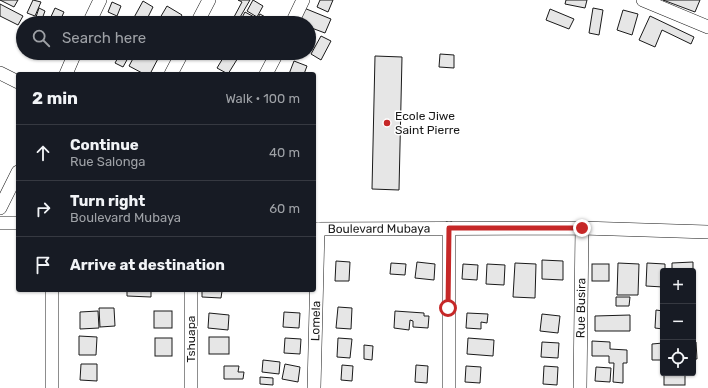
<!DOCTYPE html>
<html lang="en">
<head>
<meta charset="utf-8">
<style>
  body { margin:0; font-family:Rubik,sans-serif; background:#20242c; color:#f1f3f6 }
  .controls { position:absolute; right:12px; bottom:12px; display:grid; overflow:hidden; border-radius:4px; box-shadow:0 1px 3px #0004 }
  .controls button { width:36px; height:36px; display:grid; place-items:center; padding:0; border:0; border-bottom:1px solid #363941; background:#171b24; color:#f1f3f6; font:20px sans-serif }
  .stop { position:absolute; width:12px; height:12px; margin:-9px; border:3px solid #c62828; border-radius:50%; background:#fff }
  .stop.end { background:#c62828; border-color:#fff; box-shadow:0 1px 4px #0008 }
  .list { margin:0; padding:0; list-style:none }
  h2 { display:flex; justify-content:space-between; align-items:center; height:52px; margin:0; padding:0 16px; font-size:17px }
  h2 small { font-size:13px; font-weight:400; color:#9ea1a6 }
  .list li { display:grid; grid-template-columns:26px 1fr auto; gap:12px; align-items:center; box-sizing:border-box; height:56px; padding:0 16px; border-top:1px solid #363941 }
  .list b { display:block; font-size:15px; white-space:nowrap }
  .list p { margin:0; font-size:13px; white-space:nowrap; color:#9ea1a6 }
  .list em { font-size:13px; font-style:normal; color:#9ea1a6 }
  .icon { flex:none; width:22px; height:22px; fill:none; stroke:currentColor; stroke-width:2; stroke-linecap:round; stroke-linejoin:round }
  .map { position:relative; flex:none; width:708px; height:388px; overflow:hidden }
  .search { position:absolute; background:#171b24; box-shadow:0 1px 3px #0004; left:16px; top:16px; width:300px; height:44px; display:flex; align-items:center; gap:10px; box-sizing:border-box; padding:0 14px; border-radius:22px; color:#9ea1a6; font-size:15px }
  .panel { position:absolute; background:#171b24; box-shadow:0 1px 3px #0004; left:16px; top:72px; width:300px; height:220px; border-radius:4px }
  .map>svg:first-child { display:block }
  .building { fill:#e6e6e6; stroke:#1a1a1a }
  .lines { fill:none; stroke-linecap:round; stroke-linejoin:round }
  .minor-casing { stroke:#1a1a1a; stroke-width:14 }
  .minor { stroke:#fff; stroke-width:13 }
  .route { stroke:#c62828; stroke-width:5 }
  .poi-dot { fill:#c62828; stroke:#fff; stroke-width:1.5 }
  .labels { text-anchor:middle; stroke-width:3; stroke-linejoin:round; paint-order:stroke }
  .poi-label { font-size:12px; fill:#1a1a1a; stroke:#fff; text-anchor:start }
  .street-label { font-size:12px; fill:#1a1a1a; stroke:#fff }
</style>
</head>
<body>
<div class="map">
<svg width="708" height="388" viewBox="0 0 708 388">
  <rect width="100%" height="100%" fill="#fff"/>
  <g class="building">
    <polygon points="0,0 18,0 14,7"/>
    <polygon points="33,0 41,2 35,16 27,13"/>
    <polygon points="238,0 250,0 239,19 234,17 242,2"/>
    <polygon points="253,0 263,6 257,17 247,11"/>
    <polygon points="320,0 333,0 328,12 317,7"/>
    <polygon points="566,0 587,0 585,8 565,4"/>
    <polygon points="663,0 700,0 695,12"/>
    <polygon points="143,1 153,7 145,23 131,23"/>
    <polygon points="112,2 121,6 117,16 108,12"/>
    <polygon points="0,4 23,16 18,25 0,16"/>
    <polygon points="167,6 182,15 177,23 157,23"/>
    <polygon points="39,8 45,11 42,19 36,17"/>
    <polygon points="55,8 64,12 59,23 53,23 49,21"/>
    <polygon points="304,8 331,19 325,33 309,27 309,23 299,23"/>
    <polygon points="593,8 603,10 599,35 589,33"/>
    <polygon points="550,9 574,19 569,29 546,20"/>
    <polygon points="623,10 638,14 632,35 617,30"/>
    <polygon points="245,12 256,18 253,23 239,23"/>
    <polygon points="260,14 274,22 273,23 255,23"/>
    <polygon points="650,16 694,37 691,44 662,30 655,47 639,40"/>
    <polygon points="309,33 315,36 310,51 309,51"/>
    <polygon points="321,36 331,41 321,60 311,54"/>
    <polygon points="136,53 161,53 150,74 144,74 129,66"/>
    <polygon points="226,53 241,53 228,74 217,68"/>
    <polygon points="120,54 128,58 123,67 115,63"/>
    <polygon points="440,54 454,55 454,68 439,67"/>
    <polygon points="375,56 402,57 399,190 372,189"/>
    <polygon points="294,61 307,66 304,74 289,74"/>
    <polygon points="542,260 563,261 563,280 542,279"/>
    <polygon points="336,261 350,262 349,281 335,281"/>
    <polygon points="417,262 435,264 434,280 415,278"/>
    <polygon points="693,262 693,271 672,271 672,263"/>
    <polygon points="391,263 406,264 405,275 390,274"/>
    <polygon points="515,263 536,264 535,298 513,297"/>
    <polygon points="618,263 639,264 638,295 617,295"/>
    <polygon points="647,263 665,264 665,271 663,271 663,287 646,286"/>
    <polygon points="463,264 478,265 477,280 462,279"/>
    <polygon points="487,264 505,265 504,285 486,284"/>
    <rect x="592" y="264" width="17" height="17"/>
    <polygon points="127,290 151,290 151,297 127,296"/>
    <polygon points="202,290 222,291 221,298 202,297"/>
    <polygon points="616,297 630,297 629,306 616,306"/>
    <polygon points="338,307 352,308 351,329 336,328"/>
    <polygon points="99,308 114,308 115,326 100,327"/>
    <polygon points="656,310 663,311 663,329 655,328"/>
    <polygon points="98,311 99,328 80,329 80,312"/>
    <rect x="154" y="311" width="18" height="17"/>
    <polygon points="395,311 424,313 424,316 429,316 428,328 413,327 413,321 410,320 409,330 394,328"/>
    <polygon points="284,312 300,313 299,328 283,327"/>
    <polygon points="209,313 229,315 228,330 208,328"/>
    <polygon points="467,313 488,314 487,323 481,322 481,329 466,328"/>
    <polygon points="542,314 560,316 558,333 540,331"/>
    <polygon points="630,315 630,331 595,331 595,316"/>
    <polygon points="79,336 97,337 96,355 79,355"/>
    <rect x="209" y="337" width="20" height="17"/>
    <rect x="155" y="338" width="17" height="18"/>
    <polygon points="285,338 301,339 300,354 284,353"/>
    <polygon points="338,338 352,339 350,358 337,357"/>
    <polygon points="468,338 494,340 493,356 467,354"/>
    <polygon points="592,341 610,342 610,349 627,350 627,363 623,363 623,383 613,382 614,363 609,363 609,356 592,356"/>
    <polygon points="542,342 559,343 558,358 541,357"/>
    <polygon points="693,342 696,342 697,359 693,359"/>
    <polygon points="663,343 663,360 652,360 652,344"/>
    <polygon points="364,345 373,346 372,360 364,359"/>
    <polygon points="263,360 280,362 279,374 262,372"/>
    <polygon points="81,364 97,364 97,381 80,380"/>
    <polygon points="285,364 300,367 298,382 282,379"/>
    <polygon points="342,365 353,366 352,381 341,380"/>
    <polygon points="416,365 428,366 427,383 415,382"/>
    <polygon points="224,366 239,366 238,372 244,372 243,379 224,379"/>
    <polygon points="466,366 481,367 480,383 465,382"/>
    <polygon points="544,366 558,367 557,385 543,384"/>
    <polygon points="596,367 611,368 610,382 595,381"/>
    <rect x="664" y="373" width="21" height="12"/>
    <polygon points="260,377 273,378 273,385 260,384"/>
  </g>
  <g class="lines">
    <defs>
      <g id="minor">
        <polyline points="643,0 708,27"/>
        <polyline points="89,23 100,0"/>
        <polyline points="197,23 209,0"/>
        <polyline points="292,23 303,0"/>
        <polyline points="0,73 18,82"/>
        <polyline points="66,74 75,53"/>
        <polyline points="171,74 182,53"/>
        <polyline points="266,74 277,53"/>
        <polyline points="0,208 18,172"/>
        <polyline points="0,223 18,223"/>
        <polyline points="449,228 449,388"/>
        <path id="s1" d="M 314,229 L 582,228 L 708,232"/>
        <polyline points="52,290 52,388"/>
        <polyline points="191,290 191,388"/>
        <path id="s2" d="M 314,388 L 318,229"/>
        <path id="s3" d="M 580,388 L 582,228"/>
      </g>
    </defs>
    <use href="#minor" class="minor-casing"/>
    <use href="#minor" class="minor"/>
  </g>
  <g class="lines">
    <polyline class="route" points="448,308 449,228 582,228"/>
  </g>
  <circle class="poi-dot" cx="387" cy="123" r="4"/>
  <g class="labels">
    <g class="poi-label">
      <text x="395" y="120">Ecole Jiwe<tspan x="395" dy="14">Saint Pierre</tspan></text>
    </g>
    <g class="street-label">
      <text dy="4" stroke="none"><textPath href="#s1" startOffset="65">Boulevard Mubaya</textPath></text>
      <text dy="4" stroke="none"><textPath href="#s3" startOffset="80">Rue Busira</textPath></text>
      <text dy="4" stroke="none"><textPath href="#s2" startOffset="67">Lomela</textPath></text>
      <text transform="translate(191 339) rotate(-90)" y="4">Tshuapa</text>
    </g>
  </g>
</svg>
<div class="controls">
<button>+</button>
<button>−</button>
<button><svg class="icon" aria-label="locate" viewBox="0 0 24 24"><circle cx="12" cy="12" r="6"/><path d="M12 2v4M12 18v4M2 12h4M18 12h4"/></svg></button>
</div>
<div class="stop" style="left:448px;top:308px"></div>
<div class="stop end" style="left:582px;top:228px"></div>
<div class="search"><svg class="icon" aria-label="search" viewBox="0 0 24 24"><circle cx="10" cy="10" r="6"/><path d="M15 15l6 6"/></svg>Search here</div>
<section class="panel">
<h2>2 min<small>Walk · 100 m</small></h2>
<ul class="list">
<li><svg class="icon" aria-label="ahead" viewBox="0 0 24 24"><path d="M12 20V5M6 11l6-6 6 6"/></svg><div><b>Continue</b><p>Rue Salonga</p></div><em>40 m</em></li>
<li><svg class="icon" aria-label="right" viewBox="0 0 24 24"><path d="M7 20v-9h11M14 6l5 5-5 5"/></svg><div><b>Turn right</b><p>Boulevard Mubaya</p></div><em>60 m</em></li>
<li><svg class="icon" aria-label="arrive" viewBox="0 0 24 24"><path d="M6 21V4h12l-3 4 3 4H6"/></svg><div><b>Arrive at destination</b></div></li>
</ul>
</section>
</div>
</body>
</html>
